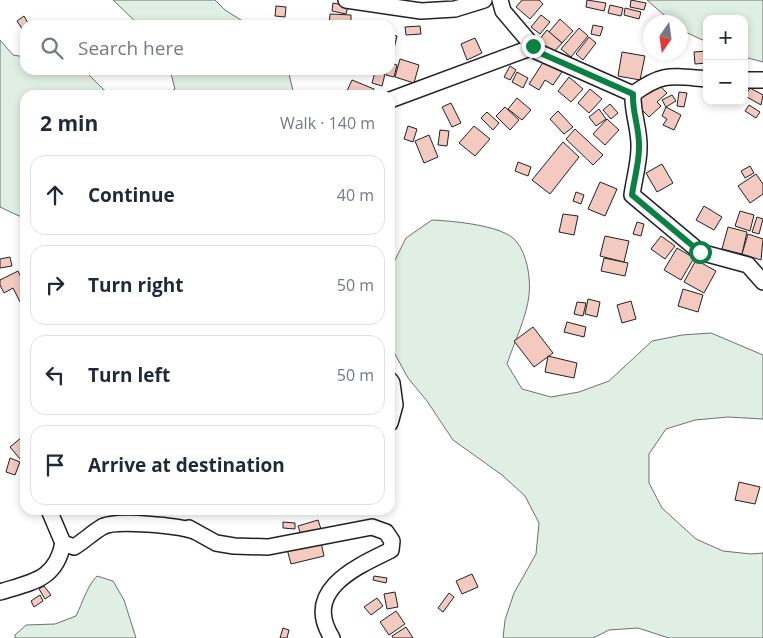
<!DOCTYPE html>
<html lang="en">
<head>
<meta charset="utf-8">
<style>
  body { margin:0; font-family:"Open Sans",sans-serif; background:#f6f6f7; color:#1f2937 }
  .controls { position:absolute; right:15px; top:15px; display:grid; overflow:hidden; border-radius:10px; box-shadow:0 2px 8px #0003 }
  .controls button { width:45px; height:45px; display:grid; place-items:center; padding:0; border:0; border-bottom:1px solid #e0e1e3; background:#fff; color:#1f2937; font:25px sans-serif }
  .compass { position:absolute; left:643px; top:15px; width:45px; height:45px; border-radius:50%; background:#fff; box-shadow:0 2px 8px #0003; rotate:193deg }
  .stop { position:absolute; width:15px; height:15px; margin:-11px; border:4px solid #0b8043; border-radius:50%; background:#fff }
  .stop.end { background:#0b8043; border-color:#fff; box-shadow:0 1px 5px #0008 }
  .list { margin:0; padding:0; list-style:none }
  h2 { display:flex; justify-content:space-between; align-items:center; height:65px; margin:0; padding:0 20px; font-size:21px }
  h2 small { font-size:16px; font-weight:400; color:#747a83 }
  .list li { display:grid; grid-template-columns:32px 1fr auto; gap:15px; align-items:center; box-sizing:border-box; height:80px; margin:0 10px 10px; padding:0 10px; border:1px solid #e0e1e3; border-radius:15px }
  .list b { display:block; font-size:19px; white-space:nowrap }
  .list em { font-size:16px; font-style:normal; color:#747a83 }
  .icon { flex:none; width:28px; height:28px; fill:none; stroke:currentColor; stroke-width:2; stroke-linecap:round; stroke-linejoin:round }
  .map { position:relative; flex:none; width:763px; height:638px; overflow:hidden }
  .search { position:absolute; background:#fff; box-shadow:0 2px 8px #0003; left:20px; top:20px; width:375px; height:55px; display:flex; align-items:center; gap:12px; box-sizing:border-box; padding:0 18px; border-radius:15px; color:#747a83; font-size:19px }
  .panel { position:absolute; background:#fff; box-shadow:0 2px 8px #0003; left:20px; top:90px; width:375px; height:425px; border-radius:15px }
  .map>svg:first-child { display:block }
  .green { fill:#e0efe3; stroke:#6f6f6f }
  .building { fill:#f3c9c0; stroke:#222 }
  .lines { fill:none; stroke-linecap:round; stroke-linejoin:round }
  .minor-casing { stroke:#222; stroke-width:18 }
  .minor { stroke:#fff; stroke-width:15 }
  .route { stroke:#0b8043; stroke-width:6 }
</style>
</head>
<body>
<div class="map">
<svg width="763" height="638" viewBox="0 0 763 638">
  <rect width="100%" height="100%" fill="#fff"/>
  <g class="green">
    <polygon points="113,0 215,0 225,10 249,25 139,25"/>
    <polygon points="647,0 763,0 763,62 744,57 744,19 707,19 707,42 681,30 680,22 672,22"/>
    <polygon points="0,40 13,55 25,57 25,70 84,70 104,90 122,95 25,95 25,215 19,216 0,207"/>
    <polygon points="170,70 288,70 294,95 164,95 175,89"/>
    <path d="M 432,220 C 452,221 503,225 516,241 C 527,254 531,278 529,295 C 527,316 514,343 507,364 L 522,389 L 551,397 L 579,392 L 609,381 L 652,341 L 682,335 L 711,333 L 763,355 L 763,419 L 728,417 L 695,420 L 666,429 L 649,454 L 649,483 L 662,508 L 696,539 L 723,551 L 751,554 L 763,553 L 763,638 L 669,638 L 638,628 L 609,630 L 593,638 L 503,638 L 505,620 L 514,593 L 536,554 L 539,523 L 525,496 L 502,475 L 453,440 L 427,401 L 408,378 L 390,345 L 390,278 L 393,264 L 406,238 Z"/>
    <path d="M 97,576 L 113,581 L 124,600 L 136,638 L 15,638 L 15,635 L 26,625 L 55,624 L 76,616 C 83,602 86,588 97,576 Z"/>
  </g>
  <g class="building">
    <polygon points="522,0 539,0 543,4 530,19 516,7"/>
    <polygon points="587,0 606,3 604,11 586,7"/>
    <polygon points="631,0 646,3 644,10 630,7"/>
    <polygon points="333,3 348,6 346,14 332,11"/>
    <polygon points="610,5 623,8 621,16 608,13"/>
    <polygon points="276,6 286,7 285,17 275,16"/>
    <polygon points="625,8 641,12 639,19 624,15"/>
    <polygon points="330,14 351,15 351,25 329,25"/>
    <polygon points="541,15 550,22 540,34 531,27"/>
    <polygon points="24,16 29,25 25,25 25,33 17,21"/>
    <polygon points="560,19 573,31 562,43 549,32"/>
    <polygon points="593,25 603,27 600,36 591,34"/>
    <polygon points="420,26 421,34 406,35 405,27"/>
    <polygon points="579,28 588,36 571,57 561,49"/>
    <polygon points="547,30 562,43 553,53 539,40"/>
    <polygon points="390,34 397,36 393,53 390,52"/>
    <polygon points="589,37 596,43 583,60 576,54"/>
    <polygon points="475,38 482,53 467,60 461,44"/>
    <polygon points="707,51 707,63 695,64 694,52"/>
    <polygon points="622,52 645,56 640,80 618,76"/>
    <polygon points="400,59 419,65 414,83 395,77"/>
    <polygon points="544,61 562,72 553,85 545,80 539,90 529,84"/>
    <polygon points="390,63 397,65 394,77 386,75 387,70 390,70"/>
    <polygon points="510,66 516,70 510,80 504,77"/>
    <polygon points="375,72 385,74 382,86 372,83"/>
    <polygon points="517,72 528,78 523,88 512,82"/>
    <polygon points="569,77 583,89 571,102 558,91"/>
    <polygon points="352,80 374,89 371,95 358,95 347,91"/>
    <polygon points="656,82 667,93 657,102 661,106 649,117 634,102"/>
    <polygon points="750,88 763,95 761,105 745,96"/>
    <polygon points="590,89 602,99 589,113 578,103"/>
    <polygon points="679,92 687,93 684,107 677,106"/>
    <polygon points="672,95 676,101 666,107 662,100"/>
    <polygon points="517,98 531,110 522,120 508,109"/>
    <polygon points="451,103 461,123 452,127 442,107"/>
    <polygon points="610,104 618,113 611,119 603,110"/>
    <polygon points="749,105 760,112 756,118 745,111"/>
    <polygon points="505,107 519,120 510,130 496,116"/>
    <polygon points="666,107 681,115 674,130 663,125 667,119 662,116"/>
    <polygon points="599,109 606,119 596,126 589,117"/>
    <polygon points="558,111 573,127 564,134 550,119"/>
    <polygon points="487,112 499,123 493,130 481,118"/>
    <polygon points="607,119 619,130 605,145 593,134"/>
    <polygon points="408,126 417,129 413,142 404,139"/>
    <polygon points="474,126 490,139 475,156 459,143"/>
    <polygon points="575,129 603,155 593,165 566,139"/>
    <polygon points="440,130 449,131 447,146 438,145"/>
    <polygon points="429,135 438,157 424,163 415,141"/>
    <polygon points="563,142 579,157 550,194 532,180"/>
    <polygon points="518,162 531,167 528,176 515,171"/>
    <polygon points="662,164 673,183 657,192 646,173"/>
    <polygon points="750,166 754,173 745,178 741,171"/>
    <polygon points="756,174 763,184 763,194 750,203 738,186"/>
    <polygon points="600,182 617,189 605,216 588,209"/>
    <polygon points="576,192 584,195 581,204 573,201"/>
    <polygon points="704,206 722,217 714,230 696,220"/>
    <polygon points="740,211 754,215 750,231 735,226"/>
    <polygon points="563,214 578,216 574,235 559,232"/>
    <polygon points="757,217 763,219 759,234 752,232"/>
    <polygon points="637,222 644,224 641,236 633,234"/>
    <polygon points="728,227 747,232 742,254 722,249"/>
    <polygon points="748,234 763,239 761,260 742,254"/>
    <polygon points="605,236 629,241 624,262 600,256"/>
    <polygon points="661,236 675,246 665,259 651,249"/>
    <polygon points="677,248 694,258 681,280 664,270"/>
    <polygon points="10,257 12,266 0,268 0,259"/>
    <polygon points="604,258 628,263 625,276 601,271"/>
    <polygon points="696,260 716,271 704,293 684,282"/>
    <polygon points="18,271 25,286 25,299 20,302 13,288 4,293 0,285 0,280"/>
    <polygon points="683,289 703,295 698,312 678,306"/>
    <polygon points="588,299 600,302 597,317 585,314"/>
    <polygon points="631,301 636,319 622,323 617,305"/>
    <polygon points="577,302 586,303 583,316 574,314"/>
    <polygon points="567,322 586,327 584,337 564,332"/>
    <polygon points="533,327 553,353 534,367 514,341"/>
    <polygon points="548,356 577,363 574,378 545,372"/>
    <polygon points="22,437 25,440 25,454 20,459 10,447"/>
    <polygon points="10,458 20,462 15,475 6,472"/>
    <polygon points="739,482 760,487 755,504 735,500"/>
    <polygon points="318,520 321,529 301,535 298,526"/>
    <polygon points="283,522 295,523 295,529 283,528"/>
    <polygon points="321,542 324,556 291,564 287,549"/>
    <polygon points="472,574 478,587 462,594 456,581"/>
    <polygon points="374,576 387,578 386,583 373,580"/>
    <polygon points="44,586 51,595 45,599 39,589"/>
    <polygon points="395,592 398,607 387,609 384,594"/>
    <polygon points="449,593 454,597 443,612 438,608"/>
    <polygon points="40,595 43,601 34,607 31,601"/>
    <polygon points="377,598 383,606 371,615 364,607"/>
    <polygon points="396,611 405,624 389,635 380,622"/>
    <polygon points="406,627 413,638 393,638 392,636"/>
    <polygon points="283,628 289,630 287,638 280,638"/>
  </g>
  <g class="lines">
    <defs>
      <g id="minor">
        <polyline points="346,0 421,11 455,9 484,0"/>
        <path d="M 500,0 L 503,11 L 538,52 L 633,94 C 632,113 640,130 639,148 C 639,163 634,180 632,195 L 700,252 L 748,265 L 763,282"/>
        <polyline points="744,80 763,80"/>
        <path d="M 633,94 C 663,72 671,76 707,79"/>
        <polyline points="390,100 533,47"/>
        <polyline points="390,380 392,383 395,405 390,423"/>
        <path d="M 49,510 L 63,543 L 74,547 C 84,541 92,533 102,527 C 116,519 179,526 194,531"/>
        <path d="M 189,528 L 216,543 L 234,546 L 268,547 L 372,527 L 386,532 L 392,541 L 391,550 C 356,567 302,590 332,638"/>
        <path d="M 0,592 C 32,582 56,580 63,543"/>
      </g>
    </defs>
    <use href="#minor" class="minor-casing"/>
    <use href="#minor" class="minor"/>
  </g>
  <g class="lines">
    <path class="route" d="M 533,46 L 538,52 L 633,94 C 632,113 640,129 639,148 C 639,163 634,180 632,195 L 700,252"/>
  </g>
</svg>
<div class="controls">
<button>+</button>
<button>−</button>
</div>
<svg class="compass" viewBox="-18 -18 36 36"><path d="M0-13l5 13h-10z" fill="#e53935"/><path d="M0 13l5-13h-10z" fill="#747a83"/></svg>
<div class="stop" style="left:700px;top:252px"></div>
<div class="stop end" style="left:533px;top:46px"></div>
<div class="search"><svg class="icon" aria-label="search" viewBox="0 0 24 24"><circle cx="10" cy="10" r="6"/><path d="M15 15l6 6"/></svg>Search here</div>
<section class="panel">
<h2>2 min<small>Walk · 140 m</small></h2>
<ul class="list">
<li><svg class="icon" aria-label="ahead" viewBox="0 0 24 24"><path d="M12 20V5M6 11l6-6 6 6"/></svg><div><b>Continue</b></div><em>40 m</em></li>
<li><svg class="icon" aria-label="right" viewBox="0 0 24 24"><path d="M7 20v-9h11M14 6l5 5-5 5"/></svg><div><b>Turn right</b></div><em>50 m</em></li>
<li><svg class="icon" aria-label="left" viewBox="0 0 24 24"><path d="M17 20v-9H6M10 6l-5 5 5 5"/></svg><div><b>Turn left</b></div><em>50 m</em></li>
<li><svg class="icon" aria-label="arrive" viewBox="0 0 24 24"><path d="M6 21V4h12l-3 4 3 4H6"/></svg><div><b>Arrive at destination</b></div></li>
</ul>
</section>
</div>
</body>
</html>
